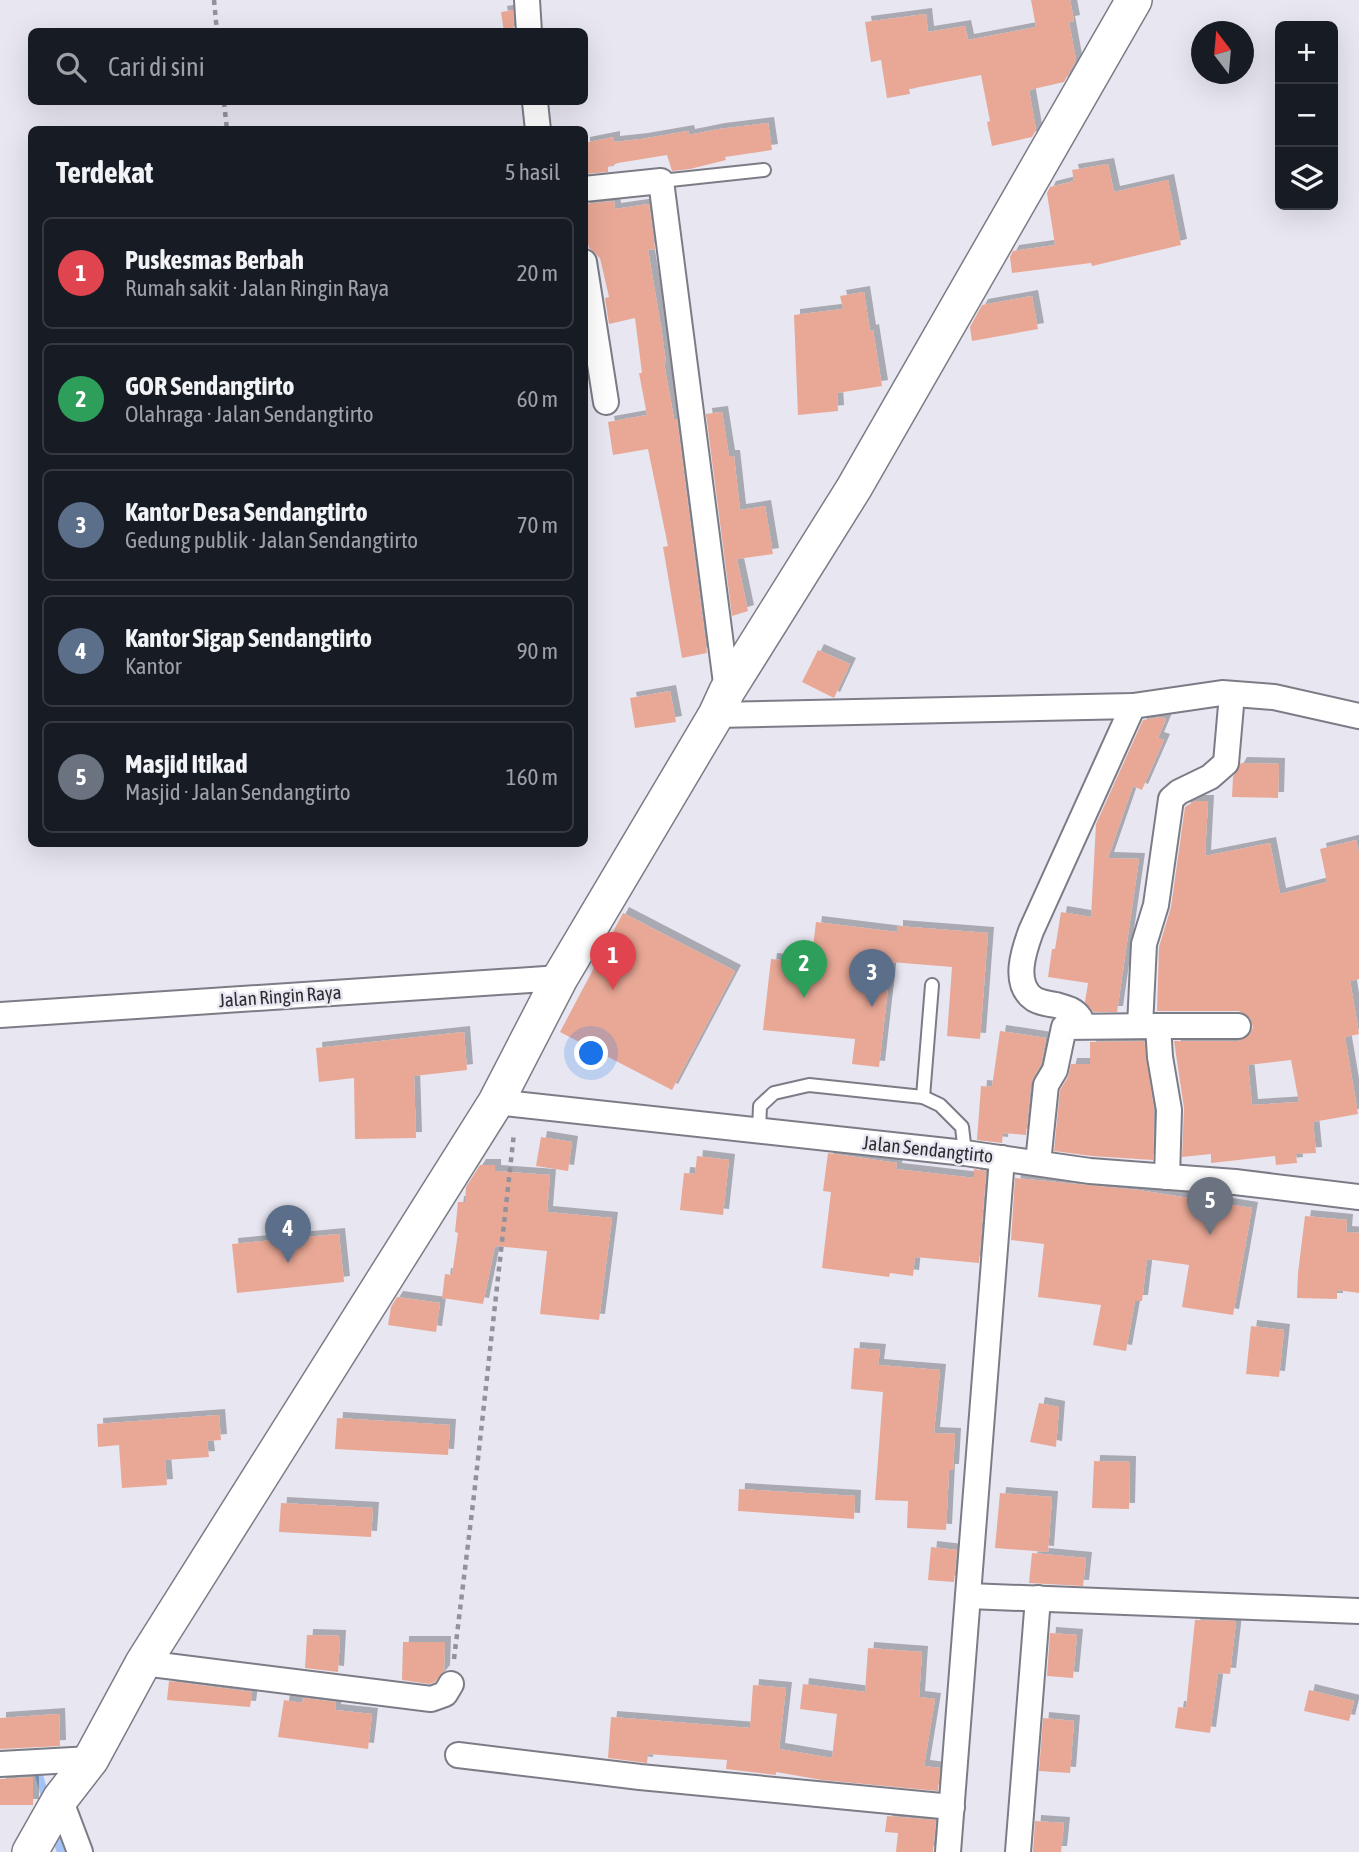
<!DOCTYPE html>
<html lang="id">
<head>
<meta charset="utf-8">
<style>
  body { margin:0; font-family:"Asap Condensed",sans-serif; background:#20242c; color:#f1f3f6 }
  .controls { position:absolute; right:21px; top:21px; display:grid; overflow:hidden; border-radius:10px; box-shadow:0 7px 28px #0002 }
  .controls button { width:63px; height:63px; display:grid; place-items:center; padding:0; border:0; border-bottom:2px solid #363941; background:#171b24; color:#f1f3f6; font:35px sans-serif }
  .compass { position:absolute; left:1191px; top:21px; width:63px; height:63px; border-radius:50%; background:#171b24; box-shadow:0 7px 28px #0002; rotate:344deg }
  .you { position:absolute; left:592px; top:1054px; width:24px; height:24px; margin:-18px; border:5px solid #fff; border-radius:50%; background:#1a73e8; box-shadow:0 0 0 10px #1a73e833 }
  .badge { display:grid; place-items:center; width:46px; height:46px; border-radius:50%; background:#1763ce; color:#fff; font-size:23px; font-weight:700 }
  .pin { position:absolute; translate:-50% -58px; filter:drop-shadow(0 2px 4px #0008) }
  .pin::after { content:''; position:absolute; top:37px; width:24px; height:21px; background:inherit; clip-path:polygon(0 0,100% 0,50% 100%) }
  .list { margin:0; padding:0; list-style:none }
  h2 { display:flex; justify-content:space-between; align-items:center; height:91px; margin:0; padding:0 28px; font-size:30px }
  h2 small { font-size:23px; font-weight:400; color:#9ea1a6 }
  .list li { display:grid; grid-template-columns:46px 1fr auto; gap:21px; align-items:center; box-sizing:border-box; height:112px; margin:0 14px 14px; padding:0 14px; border:2px solid #363941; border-radius:10px }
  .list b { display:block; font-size:26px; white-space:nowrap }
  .list p { margin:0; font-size:23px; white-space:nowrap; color:#9ea1a6 }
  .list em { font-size:23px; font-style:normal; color:#9ea1a6 }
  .icon { flex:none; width:38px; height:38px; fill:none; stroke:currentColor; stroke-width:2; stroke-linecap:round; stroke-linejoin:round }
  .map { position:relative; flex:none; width:1359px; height:1852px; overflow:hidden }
  .search { position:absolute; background:#171b24; box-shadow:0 7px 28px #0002; left:28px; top:28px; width:560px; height:77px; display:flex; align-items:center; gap:18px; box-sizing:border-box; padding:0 24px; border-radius:10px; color:#9ea1a6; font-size:26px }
  .panel { position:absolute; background:#171b24; box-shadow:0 7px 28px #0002; left:28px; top:126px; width:560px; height:721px; border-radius:10px }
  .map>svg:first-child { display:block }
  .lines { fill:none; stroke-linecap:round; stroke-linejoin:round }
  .stream { stroke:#a3c2f6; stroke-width:8 }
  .building { fill:#e9a896; fill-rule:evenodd; filter:url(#shadow) }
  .lane-casing { stroke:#7c7c86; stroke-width:16 }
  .street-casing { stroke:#7c7c86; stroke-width:28 }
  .secondary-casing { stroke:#7c7c86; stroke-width:38 }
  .path { stroke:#93929a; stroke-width:4.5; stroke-dasharray:5 5; stroke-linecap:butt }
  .lane { stroke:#fff; stroke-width:12 }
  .street { stroke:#fff; stroke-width:24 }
  .secondary { stroke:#fff; stroke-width:35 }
  .labels { text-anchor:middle; stroke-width:5; stroke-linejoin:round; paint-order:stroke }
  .street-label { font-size:19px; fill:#2d2d31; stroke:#e7e6f1 }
</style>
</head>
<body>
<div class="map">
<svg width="1359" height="1852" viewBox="0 0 1359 1852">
  <defs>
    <filter id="shadow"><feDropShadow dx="6" dy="-6" stdDeviation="0" flood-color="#0004"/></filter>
  </defs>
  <rect width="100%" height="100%" fill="#e7e6f1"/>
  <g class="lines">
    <g class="stream">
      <polyline points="34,1768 37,1768 46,1800"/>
      <polyline points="54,1833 61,1852"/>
    </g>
  </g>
  <g class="building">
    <polygon points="1031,0 1070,0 1074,21 1069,22 1076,60 1064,82 1029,90 1036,130 1032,137 992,146 987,122 990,121 981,75 909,89 910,94 887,98 881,60 871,62 865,22 926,14 928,32 965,26 968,40 1036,27"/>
    <polygon points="513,10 514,32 504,32 501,12"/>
    <polygon points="768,123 772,150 725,157 726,160 690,169 672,171 667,155 618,163 608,167 608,172 584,174 584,143 614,137 614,142 642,139 688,131 689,135 719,129"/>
    <polygon points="1108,164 1114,192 1168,180 1181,245 1092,266 1091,263 1012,273 1010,257 1013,251 1055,245 1047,193 1050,187 1074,181 1072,170"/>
    <polygon points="614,201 615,209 649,204 655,249 648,250 661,327 666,363 664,363 674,419 677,419 707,653 682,658 663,547 668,546 648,449 613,455 608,422 647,415 639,373 642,373 635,318 609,324 605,298 609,297 600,258 589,248 584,225 584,204"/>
    <polygon points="864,292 870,331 873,330 882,386 837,393 838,411 798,415 794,315 843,309 840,296"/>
    <polygon points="1032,296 1038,329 972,341 970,327 982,305"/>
    <polygon points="722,412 729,456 734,456 740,510 765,506 773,554 737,559 748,611 732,616 706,414"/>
    <polygon points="818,650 850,664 834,698 802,682"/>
    <polygon points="670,691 676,722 635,728 630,698"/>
    <polygon points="1161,717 1166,719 1158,738 1164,740 1142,790 1133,786 1108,858 1139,859 1117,1012 1093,1012 1085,1002 1088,983 1048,977 1052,949 1055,949 1061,912 1091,917 1096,824 1143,720"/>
    <polygon points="1241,763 1279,764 1278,798 1232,797 1233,777"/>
    <path d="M 1195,801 L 1208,801 L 1205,856 L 1270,843 L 1280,894 L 1327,882 L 1320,849 L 1356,840 L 1359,853 L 1359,979 L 1350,981 L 1359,1034 L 1345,1037 L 1358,1114 L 1313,1122 L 1316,1153 L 1296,1154 L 1297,1163 L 1276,1165 L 1275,1156 L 1211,1163 L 1211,1154 L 1182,1157 L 1184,1108 L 1174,1041 L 1239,1041 L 1250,1034 L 1253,1027 L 1250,1018 L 1239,1011 L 1157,1011 L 1159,947 L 1171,907 L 1185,807 ZM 1291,1060 L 1299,1102 L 1252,1105 L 1248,1065 Z"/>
    <polygon points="623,913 735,971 672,1090 560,1032"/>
    <polygon points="816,922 897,932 897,926 988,933 980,1039 947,1036 952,967 891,962 879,1067 852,1064 855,1039 763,1030 771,959 811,963"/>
    <polygon points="1000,1031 1046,1038 1041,1064 1031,1083 1026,1135 1003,1133 1002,1143 977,1140 981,1086 992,1087"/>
    <polygon points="464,1032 467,1070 414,1076 416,1138 355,1139 354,1078 319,1082 316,1048"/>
    <polygon points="1144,1041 1154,1111 1153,1160 1092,1156 1054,1151 1060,1090 1068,1077 1071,1064 1090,1064 1090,1042"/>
    <polygon points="541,1137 572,1142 568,1171 536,1166"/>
    <polygon points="828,1153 897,1163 896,1169 974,1178 974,1169 986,1171 979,1263 915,1257 913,1276 890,1273 889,1277 822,1268 831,1192 823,1191"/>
    <polygon points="697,1156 729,1160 723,1215 680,1210 684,1173 695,1174"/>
    <polygon points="480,1165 495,1165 495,1171 550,1175 547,1212 612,1218 599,1320 540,1314 547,1251 495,1246 483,1304 442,1298 445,1274 452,1275 458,1233 455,1232 458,1202 465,1202 466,1187"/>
    <polygon points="1015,1178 1138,1190 1252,1208 1233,1315 1182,1307 1189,1265 1147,1259 1142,1301 1135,1301 1126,1351 1093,1345 1101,1305 1038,1297 1044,1244 1011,1240"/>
    <polygon points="1305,1216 1347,1220 1346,1232 1359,1233 1359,1293 1337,1290 1337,1299 1297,1298 1298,1273"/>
    <polygon points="339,1234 344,1282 237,1293 232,1244"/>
    <polygon points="397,1297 440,1303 436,1332 388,1325 391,1307"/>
    <polygon points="1251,1326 1284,1330 1279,1377 1246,1374"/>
    <polygon points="854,1348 880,1350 878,1365 940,1370 934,1433 955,1434 953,1470 949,1470 946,1530 907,1528 908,1501 875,1500 883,1392 851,1389"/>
    <polygon points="1039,1403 1059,1407 1056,1447 1030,1442"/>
    <polygon points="219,1415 221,1440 207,1441 209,1457 165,1460 167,1485 122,1488 119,1445 98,1447 97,1424"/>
    <polygon points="337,1418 450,1425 448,1455 335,1449"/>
    <polygon points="1094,1461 1130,1462 1129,1509 1092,1508"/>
    <polygon points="739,1489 855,1496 854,1519 738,1511"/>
    <polygon points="1000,1493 1052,1497 1048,1552 995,1548"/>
    <polygon points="281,1503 373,1508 371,1537 279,1532"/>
    <polygon points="931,1547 957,1550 954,1582 928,1580"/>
    <polygon points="1032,1553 1086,1558 1083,1586 1029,1583"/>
    <polygon points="1195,1620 1236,1621 1230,1674 1218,1673 1210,1733 1175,1728 1178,1707 1186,1708"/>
    <polygon points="1050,1633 1077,1635 1073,1678 1047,1676"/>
    <polygon points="307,1635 340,1636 338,1672 305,1668"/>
    <polygon points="403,1642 445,1642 444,1671 435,1682 429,1684 402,1680"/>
    <polygon points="868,1648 922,1652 919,1697 935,1699 924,1766 940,1768 938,1791 822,1780 776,1772 776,1775 726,1769 727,1760 648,1754 647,1763 608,1758 611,1717 750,1728 753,1685 786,1688 779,1749 832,1758 837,1714 800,1709 803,1684 865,1692"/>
    <polygon points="169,1681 252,1692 250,1707 167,1700"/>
    <polygon points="1309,1690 1354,1701 1349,1721 1304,1711"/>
    <polygon points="303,1698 336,1702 335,1710 372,1714 368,1749 278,1737 284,1700 302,1703"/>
    <polygon points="59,1714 60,1746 0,1749 0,1718"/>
    <polygon points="1043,1718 1074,1721 1070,1773 1039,1771"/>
    <polygon points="33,1777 33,1805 0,1805 0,1779"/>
    <polygon points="887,1816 936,1820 933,1852 896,1852 898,1833 885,1832"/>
    <polygon points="1035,1821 1064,1823 1061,1852 1033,1852"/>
  </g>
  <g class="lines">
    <defs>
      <g id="lane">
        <polyline points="661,181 764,170"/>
        <polyline points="923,1097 932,985"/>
        <polyline points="759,1131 760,1106 774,1093 809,1085 923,1097 940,1105 962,1127 965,1153"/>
      </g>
      <g id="street">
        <polyline points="527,0 529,32"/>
        <polyline points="535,102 538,130"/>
        <polyline points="584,189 661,181 727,691"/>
        <polyline points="584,262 606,402"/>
        <polyline points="716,715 1133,706 1222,693 1274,697 1359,716"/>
        <polyline points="0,1015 560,978"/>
        <path d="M 1080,1025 L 1080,1018 C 1074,1009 1066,1008 1056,1005 C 1049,1004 1041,1003 1034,999 C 1012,984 1024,950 1031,931 L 1133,706"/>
        <polyline points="1140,1026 1144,944 1156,905 1171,799 1179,792 1210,777 1226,763 1232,694"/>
        <polyline points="496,1102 965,1153 1090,1171 1235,1182 1359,1197"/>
        <polyline points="1038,1163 1046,1085 1055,1070 1064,1027 1158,1026"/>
        <polyline points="1167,1177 1169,1110 1160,1057 1158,1026 1238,1026"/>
        <polyline points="968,1596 1359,1611"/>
        <polyline points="143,1663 431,1699 445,1694 451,1684"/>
        <polyline points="458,1755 640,1777 952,1807"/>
        <polyline points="0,1764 91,1759"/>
        <polyline points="60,1799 80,1852"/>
        <polyline points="948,1852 1002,1158"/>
        <polyline points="1018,1852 1038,1598"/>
      </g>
      <polyline id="secondary" points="30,1852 60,1799 91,1759 143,1663 496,1102 560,978 716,715 727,691 854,488 1134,0"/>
    </defs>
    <use href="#lane" class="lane-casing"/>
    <use href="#street" class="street-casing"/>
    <use href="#secondary" class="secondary-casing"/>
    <g class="path">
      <polyline points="214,0 217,32"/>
      <polyline points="224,102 227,130"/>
      <polyline points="454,1659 474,1495 514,1133"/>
    </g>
    <use href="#lane" class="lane"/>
    <use href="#street" class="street"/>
    <use href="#secondary" class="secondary"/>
  </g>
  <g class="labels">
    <g class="street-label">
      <text transform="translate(280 996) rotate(-4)" y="7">Jalan Ringin Raya</text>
      <text transform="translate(928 1149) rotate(6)" y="7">Jalan Sendangtirto</text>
    </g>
  </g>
</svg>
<div class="controls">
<button>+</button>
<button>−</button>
<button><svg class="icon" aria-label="layers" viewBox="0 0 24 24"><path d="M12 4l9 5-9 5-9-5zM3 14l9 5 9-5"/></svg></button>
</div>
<svg class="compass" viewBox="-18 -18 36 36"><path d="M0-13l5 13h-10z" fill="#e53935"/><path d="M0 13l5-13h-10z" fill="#9ea1a6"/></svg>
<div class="you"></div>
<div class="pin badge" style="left:613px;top:990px;background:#e0444e">1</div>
<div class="pin badge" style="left:804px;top:998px;background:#2e9e5b">2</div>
<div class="pin badge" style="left:872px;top:1007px;background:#5c6f8a">3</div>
<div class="pin badge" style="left:288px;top:1263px;background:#5c6f8a">4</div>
<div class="pin badge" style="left:1210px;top:1235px;background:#6b7280">5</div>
<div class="search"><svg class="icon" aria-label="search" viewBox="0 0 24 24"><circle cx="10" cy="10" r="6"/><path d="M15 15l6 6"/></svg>Cari di sini</div>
<section class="panel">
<h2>Terdekat<small>5 hasil</small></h2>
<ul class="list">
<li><span class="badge" style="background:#e0444e">1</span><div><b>Puskesmas Berbah</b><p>Rumah sakit · Jalan Ringin Raya</p></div><em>20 m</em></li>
<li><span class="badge" style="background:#2e9e5b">2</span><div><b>GOR Sendangtirto</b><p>Olahraga · Jalan Sendangtirto</p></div><em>60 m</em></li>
<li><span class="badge" style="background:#5c6f8a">3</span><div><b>Kantor Desa Sendangtirto</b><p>Gedung publik · Jalan Sendangtirto</p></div><em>70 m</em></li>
<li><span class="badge" style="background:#5c6f8a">4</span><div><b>Kantor Sigap Sendangtirto</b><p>Kantor</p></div><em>90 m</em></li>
<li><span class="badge" style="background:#6b7280">5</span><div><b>Masjid Itikad</b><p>Masjid · Jalan Sendangtirto</p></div><em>160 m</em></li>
</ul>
</section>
</div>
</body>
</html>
